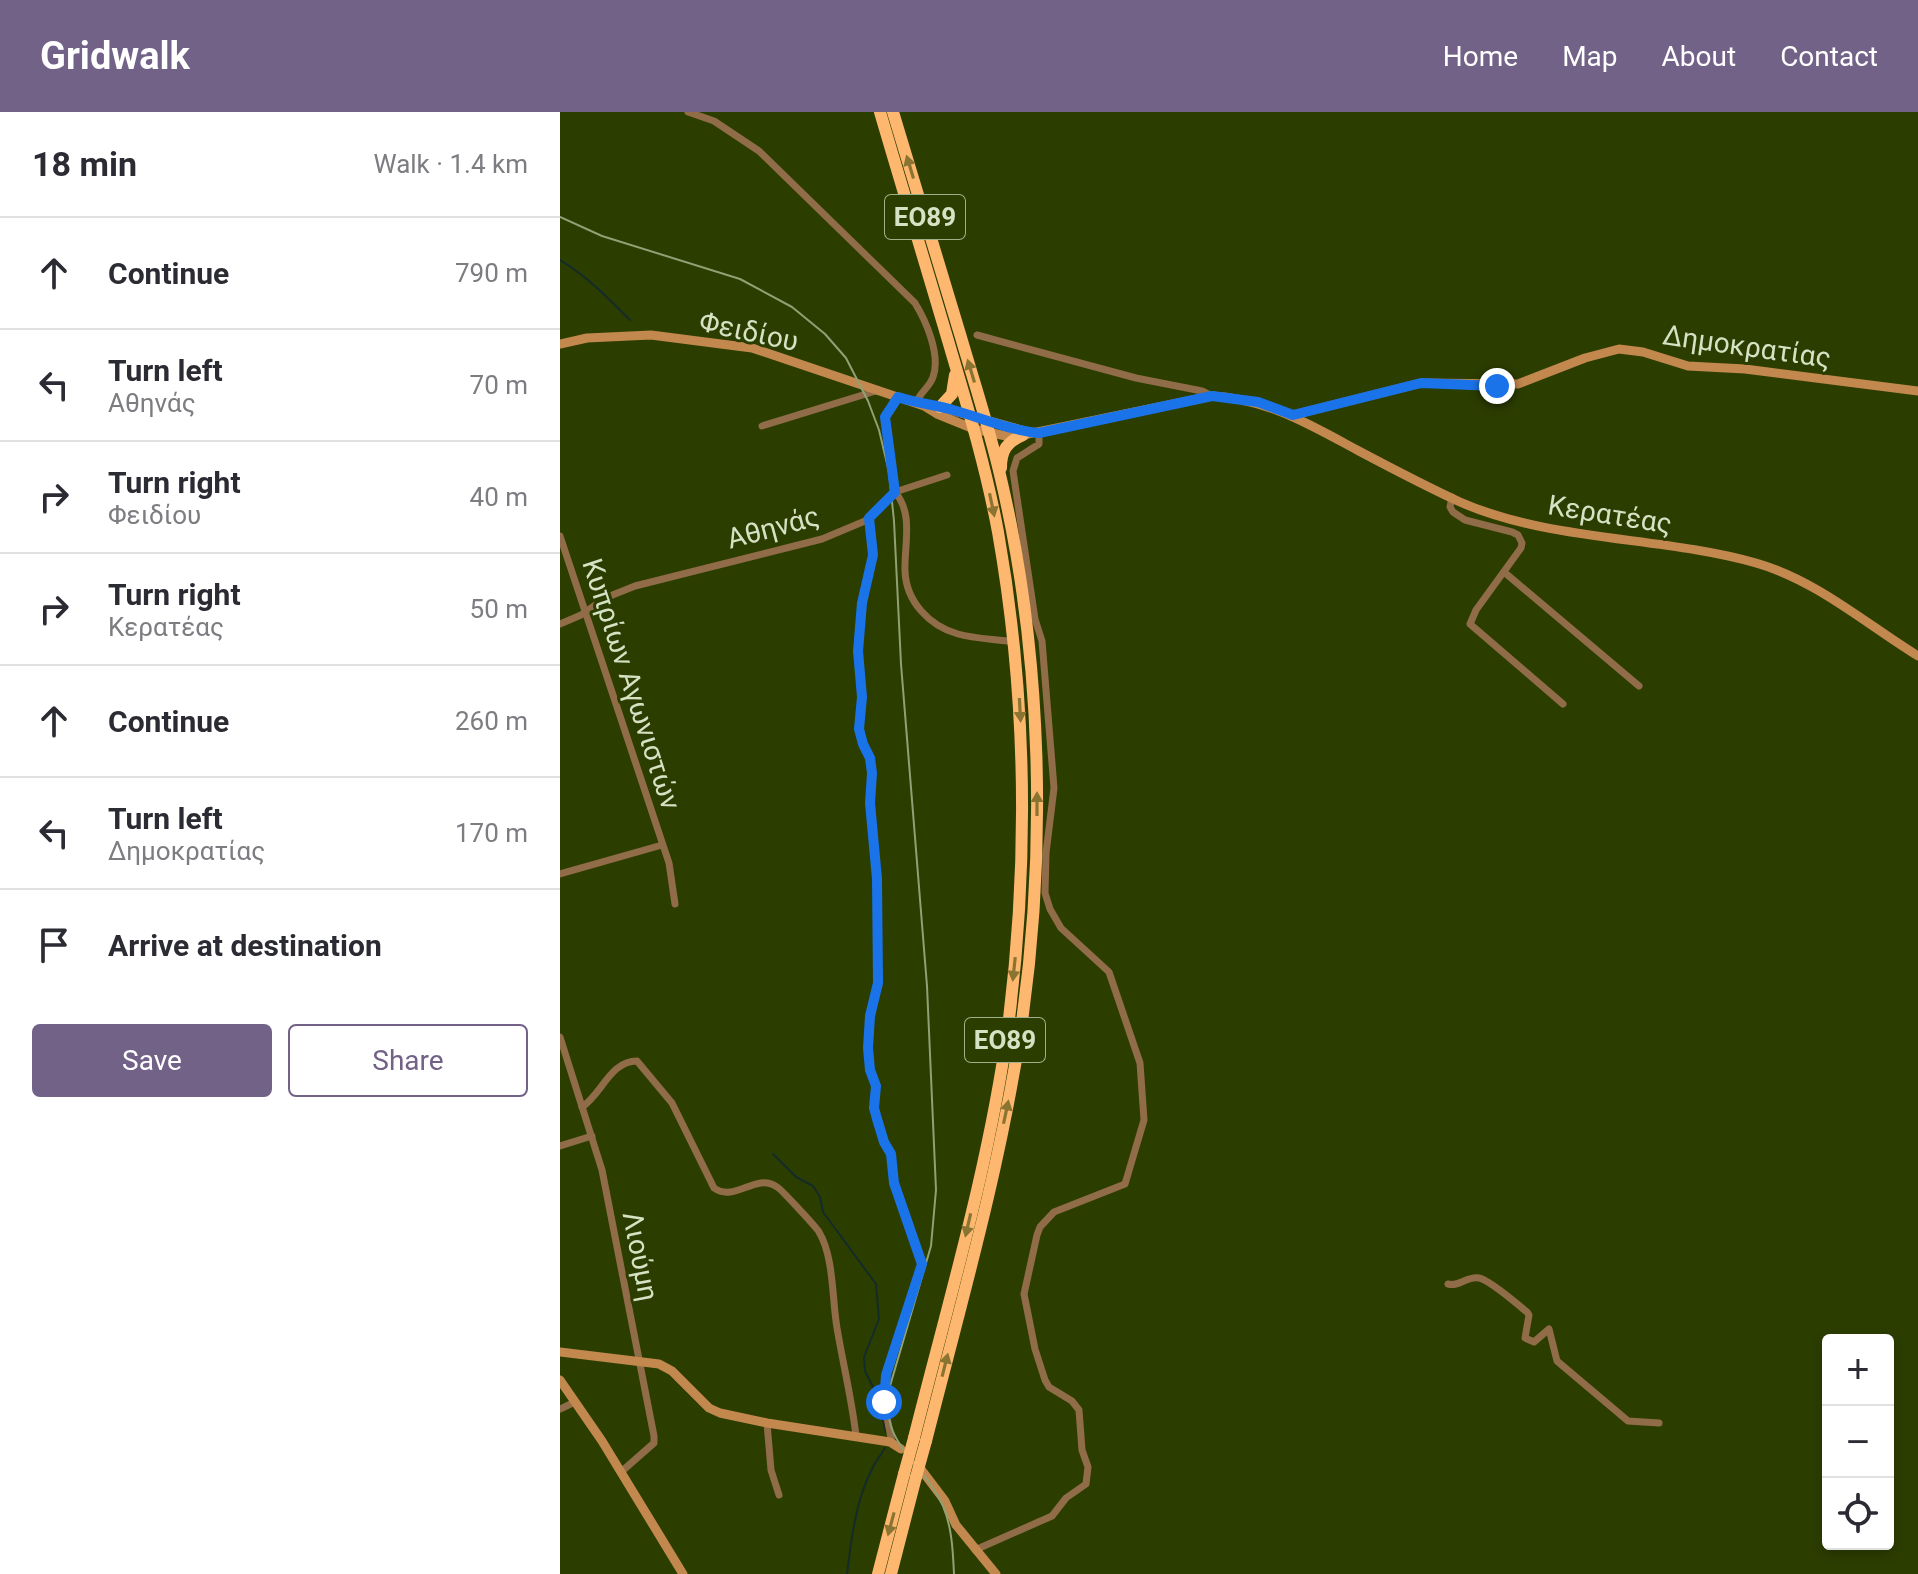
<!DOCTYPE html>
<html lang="en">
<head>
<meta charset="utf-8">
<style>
  body { margin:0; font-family:Roboto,sans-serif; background:#f2f2f3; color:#2b2b33 }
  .controls { position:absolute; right:24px; bottom:24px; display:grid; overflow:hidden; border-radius:8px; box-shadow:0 4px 12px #0003 }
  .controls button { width:72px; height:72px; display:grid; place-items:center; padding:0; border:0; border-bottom:2px solid #e1e1e2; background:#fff; color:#2b2b33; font:40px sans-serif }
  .stop { position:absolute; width:24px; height:24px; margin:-18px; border:6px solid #1a73e8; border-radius:50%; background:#fff }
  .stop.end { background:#1a73e8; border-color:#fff; box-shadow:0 2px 8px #0008 }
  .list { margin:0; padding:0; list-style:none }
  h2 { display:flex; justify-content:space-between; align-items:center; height:104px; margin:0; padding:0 32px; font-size:34px }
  h2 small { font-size:26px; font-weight:400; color:#7c7c81 }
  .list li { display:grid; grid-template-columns:52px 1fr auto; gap:24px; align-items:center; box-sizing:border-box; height:112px; padding:0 32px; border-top:2px solid #e1e1e2 }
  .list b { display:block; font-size:30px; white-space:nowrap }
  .list p { margin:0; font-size:26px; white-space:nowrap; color:#7c7c81 }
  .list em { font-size:26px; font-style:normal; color:#7c7c81 }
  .actions { display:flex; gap:16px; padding:24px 32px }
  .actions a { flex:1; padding:18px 0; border:2px solid #726288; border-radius:8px; text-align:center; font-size:28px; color:#726288 }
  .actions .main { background:#726288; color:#fff }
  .icon { flex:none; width:44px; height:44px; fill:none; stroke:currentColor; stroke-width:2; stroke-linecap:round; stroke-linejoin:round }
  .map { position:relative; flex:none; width:1358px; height:1462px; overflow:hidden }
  header { display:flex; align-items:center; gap:48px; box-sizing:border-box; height:112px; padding:0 40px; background:#726288; color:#fff }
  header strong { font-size:38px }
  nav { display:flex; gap:44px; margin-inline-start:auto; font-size:28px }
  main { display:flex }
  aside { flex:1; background:#fff }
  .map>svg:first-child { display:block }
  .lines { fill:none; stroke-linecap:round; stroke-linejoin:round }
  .stream { stroke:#142c29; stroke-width:2 }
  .street { stroke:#906c48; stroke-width:7 }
  .secondary { stroke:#c2884d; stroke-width:9 }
  .highway { stroke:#feb76e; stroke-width:12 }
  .rail { stroke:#91a075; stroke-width:2 }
  .highway-bridge { stroke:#feb76e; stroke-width:12 }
  .oneway { fill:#8a7431 }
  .route { stroke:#1a73e8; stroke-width:10 }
  .labels { text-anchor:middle; stroke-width:6; stroke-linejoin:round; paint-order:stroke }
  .shield { fill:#2c3d00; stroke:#a2b089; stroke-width:2 }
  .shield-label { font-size:26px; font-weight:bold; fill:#d5e2c4 }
  .street-label { font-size:28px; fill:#d5e2c4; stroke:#2c3d00 }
</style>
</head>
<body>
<header>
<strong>Gridwalk</strong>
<nav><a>Home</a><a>Map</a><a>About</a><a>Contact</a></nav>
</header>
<main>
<aside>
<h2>18 min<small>Walk · 1.4 km</small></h2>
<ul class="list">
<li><svg class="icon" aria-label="ahead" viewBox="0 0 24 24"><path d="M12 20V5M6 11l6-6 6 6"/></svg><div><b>Continue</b></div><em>790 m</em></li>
<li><svg class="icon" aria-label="left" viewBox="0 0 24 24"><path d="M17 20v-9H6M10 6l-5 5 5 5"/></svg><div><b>Turn left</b><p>Αθηνάς</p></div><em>70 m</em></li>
<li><svg class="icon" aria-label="right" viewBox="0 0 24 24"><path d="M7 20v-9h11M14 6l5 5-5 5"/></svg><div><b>Turn right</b><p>Φειδίου</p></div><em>40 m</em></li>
<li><svg class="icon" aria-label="right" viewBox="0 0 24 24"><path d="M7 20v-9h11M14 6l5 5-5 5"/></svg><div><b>Turn right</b><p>Κερατέας</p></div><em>50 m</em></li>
<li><svg class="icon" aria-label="ahead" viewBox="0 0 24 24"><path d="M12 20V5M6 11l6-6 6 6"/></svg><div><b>Continue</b></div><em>260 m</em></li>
<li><svg class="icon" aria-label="left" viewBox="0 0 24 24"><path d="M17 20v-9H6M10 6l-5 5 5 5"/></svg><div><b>Turn left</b><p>Δημοκρατίας</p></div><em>170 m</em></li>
<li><svg class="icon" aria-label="arrive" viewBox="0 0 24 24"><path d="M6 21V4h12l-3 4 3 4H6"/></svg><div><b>Arrive at destination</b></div></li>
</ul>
<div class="actions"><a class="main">Save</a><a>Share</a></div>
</aside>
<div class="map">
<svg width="1358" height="1462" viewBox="0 0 1358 1462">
  <rect width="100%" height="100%" fill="#2c3d00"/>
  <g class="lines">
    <g class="stream">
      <path d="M 0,148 C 28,165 47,185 70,208"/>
      <polyline points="213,1042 236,1065 253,1074 260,1085 263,1100 316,1172 319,1207 304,1245 305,1259 316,1281 326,1320"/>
      <path d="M 287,1462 C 291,1428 296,1388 312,1357 C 315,1350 321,1343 325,1336"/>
    </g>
    <g class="street">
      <path d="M 128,0 L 154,9 L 199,39 L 355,191 C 366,209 381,243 373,265 C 370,275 360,280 356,291"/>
      <polyline points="417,223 576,266 642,279 652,284"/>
      <polyline points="202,314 319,278"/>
      <path d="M 387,363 L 335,380 C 354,402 344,433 345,459 C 346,489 369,514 398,522 C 415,527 436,527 454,530"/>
      <polyline points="892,385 890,395 893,400 905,408 952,420 958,423 962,431 961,436 916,498 910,512 1003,592"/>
      <polyline points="309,406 313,443 302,491 298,539 302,585 299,617 303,632 310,646 312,661 310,691 317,767 318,871 310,904 308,936 310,958 316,974 314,996 317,1007 324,1030 331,1042 334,1071 362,1152 326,1263 324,1290 332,1331"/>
      <polyline points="0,424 109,751 115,792"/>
      <polyline points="944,460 1079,574"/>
      <polyline points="0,512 21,503 45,486 75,474 262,427 305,409 335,380 325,305 338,285"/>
      <polyline points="0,762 102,733"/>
      <polyline points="0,925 42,1058 94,1324 94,1331 61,1360"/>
      <path d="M 22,995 C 42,982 50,949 77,949 L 112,991 L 154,1076 C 175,1091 196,1060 217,1075 C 220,1076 257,1116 259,1120 C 274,1145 272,1187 277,1216 C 283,1252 292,1288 296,1324"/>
      <polyline points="0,1034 32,1024"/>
      <path d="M 888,1172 C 899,1175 907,1164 919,1166 C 930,1168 957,1192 967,1200 L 969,1203 L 965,1226 L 974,1230 L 989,1217 L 997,1249 L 1068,1309 L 1099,1311"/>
      <polyline points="0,1297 15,1290"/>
      <polyline points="207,1311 211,1358 219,1383"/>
      <polyline points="415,1438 492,1404 506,1386 526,1372 528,1355 522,1338 519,1298 512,1289 489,1275 485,1268 475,1237 464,1182 477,1123 480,1115 494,1100 565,1072 584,1008 580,951 549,860 501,816 490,797 485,781 486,741 494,676 482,529 475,507 453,359 457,346 479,332 479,321"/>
    </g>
    <g class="secondary">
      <path d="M 0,232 L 27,226 L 91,223 L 192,236 L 364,294 L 377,302 L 414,317 L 446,324 L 463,323 L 652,284 C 707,287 749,312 797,338 C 831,356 865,374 900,390 C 991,430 1101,424 1196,451 C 1256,468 1306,512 1358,544"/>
      <polyline points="376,294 465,319"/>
      <polyline points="733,303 861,271 958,272 1025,246 1059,237 1083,240 1128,254 1185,257 1358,279"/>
      <polyline points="0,1240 99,1252 112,1259 149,1296 160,1301 207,1311 330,1330 341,1337"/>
      <polyline points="0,1268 42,1329 123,1462"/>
      <polyline points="360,1356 385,1389 396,1413 436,1462"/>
    </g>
    <g class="highway">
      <path d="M 320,0 C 341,72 363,144 384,215 C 404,283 425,350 438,420 C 467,584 469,750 448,915 C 429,1054 388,1191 354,1326"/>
      <path d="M 333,0 C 355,74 377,148 400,222 C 414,270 430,318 441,367 C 483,545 487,743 460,923 C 439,1060 400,1195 366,1329"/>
      <polyline points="380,295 392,282 395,263"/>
      <path d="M 441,356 C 441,338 447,330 463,323"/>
      <polyline points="318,1462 344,1362"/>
      <polyline points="331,1462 356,1365"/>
    </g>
    <path class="rail" d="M 0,105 L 42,124 L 180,167 L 232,195 L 265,222 L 286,246 L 308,289 L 319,318 L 329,360 L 334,409 L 341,552 L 367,874 L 376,1078 L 371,1134 L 330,1274 C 317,1332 363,1349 383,1394 C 392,1415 393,1440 394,1462"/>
    <g class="highway-bridge">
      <polyline points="344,1362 354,1326"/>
      <polyline points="356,1365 366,1329"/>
    </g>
  </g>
  <defs><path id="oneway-solid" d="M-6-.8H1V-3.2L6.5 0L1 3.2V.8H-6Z" transform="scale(2)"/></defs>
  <g class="oneway">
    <use href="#oneway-solid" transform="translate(350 55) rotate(-107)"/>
    <use href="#oneway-solid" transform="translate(411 259) rotate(-107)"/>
    <use href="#oneway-solid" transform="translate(432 393) rotate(78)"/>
    <use href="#oneway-solid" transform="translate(460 598) rotate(87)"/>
    <use href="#oneway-solid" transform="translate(477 692) rotate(-90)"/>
    <use href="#oneway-solid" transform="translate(454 857) rotate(96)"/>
    <use href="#oneway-solid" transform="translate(446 1000) rotate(-78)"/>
    <use href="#oneway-solid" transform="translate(408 1113) rotate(103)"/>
    <use href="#oneway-solid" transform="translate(385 1253) rotate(-76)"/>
    <use href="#oneway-solid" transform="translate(331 1412) rotate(105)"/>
  </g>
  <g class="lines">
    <path class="route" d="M 324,1290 L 326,1263 L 362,1152 L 334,1071 L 331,1042 L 324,1030 L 317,1007 L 314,996 L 316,974 L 310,958 L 308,936 L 310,904 L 318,871 L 317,767 L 310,691 L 312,661 L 310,646 L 303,632 L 299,617 L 302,585 L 298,539 L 302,491 L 313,443 L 309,406 L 335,380 L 325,305 L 338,285 C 358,292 374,292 393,298 C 422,306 449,318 479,321 L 652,284 L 698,290 L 733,303 L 861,271 L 937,274"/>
  </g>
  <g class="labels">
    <g class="shield">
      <rect x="325" y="83" width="80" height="44" rx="6"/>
      <rect x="405" y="906" width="80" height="44" rx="6"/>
    </g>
    <g class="shield-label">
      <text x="365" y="114">ΕΟ89</text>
      <text x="445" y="937">ΕΟ89</text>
    </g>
    <g class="street-label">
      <text transform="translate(189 219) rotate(12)" y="10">Φειδίου</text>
      <text transform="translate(1187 234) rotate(8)" y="10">Δημοκρατίας</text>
      <text transform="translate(1050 402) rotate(9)" y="10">Κερατέας</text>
      <text transform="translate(213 415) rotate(-15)" y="10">Αθηνάς</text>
      <text transform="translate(72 572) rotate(72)" y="10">Κυπρίων Αγωνιστών</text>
      <text transform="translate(81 1144) rotate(79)" y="10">Λιούμη</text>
    </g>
  </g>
</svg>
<div class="controls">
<button>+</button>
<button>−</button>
<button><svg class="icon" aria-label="locate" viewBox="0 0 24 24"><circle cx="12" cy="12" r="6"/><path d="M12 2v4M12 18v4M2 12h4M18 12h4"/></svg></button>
</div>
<div class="stop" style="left:324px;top:1290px"></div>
<div class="stop end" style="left:937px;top:274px"></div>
</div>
</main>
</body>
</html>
